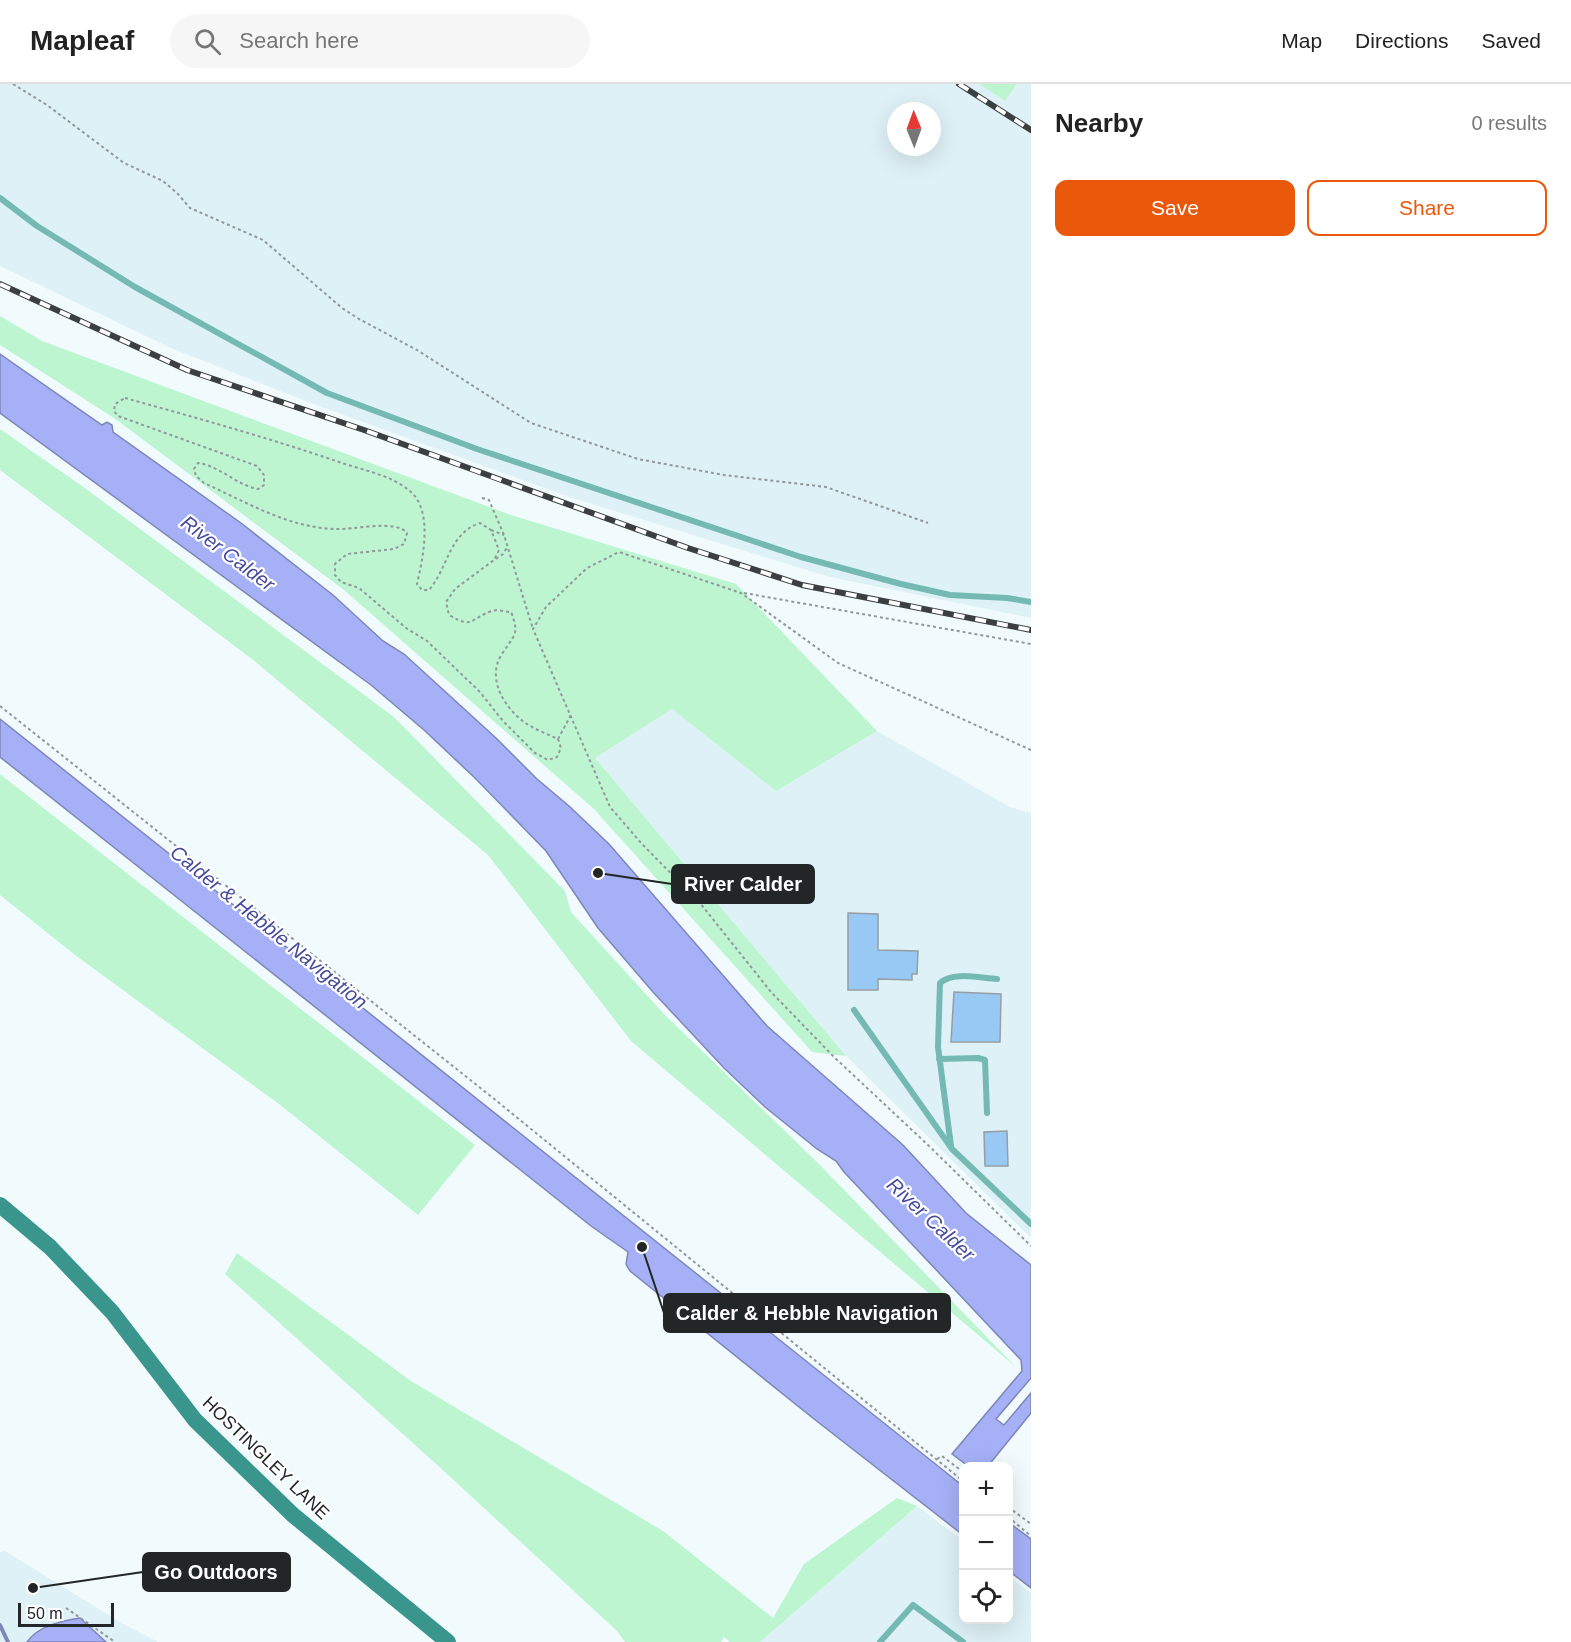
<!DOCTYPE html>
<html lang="en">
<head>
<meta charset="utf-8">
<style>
  body { margin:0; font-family:Helvetica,sans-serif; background:#f6f6f6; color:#222 }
  .controls { position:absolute; right:18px; bottom:18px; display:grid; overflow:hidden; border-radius:12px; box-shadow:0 6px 24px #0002 }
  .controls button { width:54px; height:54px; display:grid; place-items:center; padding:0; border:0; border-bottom:2px solid #e0e0e0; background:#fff; color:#222; font:30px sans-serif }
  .compass { position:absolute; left:887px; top:18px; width:54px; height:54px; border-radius:50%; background:#fff; box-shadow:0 6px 24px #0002; rotate:359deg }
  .scale { position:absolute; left:18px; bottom:15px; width:96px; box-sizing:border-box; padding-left:6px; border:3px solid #222627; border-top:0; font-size:16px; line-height:21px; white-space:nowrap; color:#222627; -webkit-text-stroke:4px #fff; paint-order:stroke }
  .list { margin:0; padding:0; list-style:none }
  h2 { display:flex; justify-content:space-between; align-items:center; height:78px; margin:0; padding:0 24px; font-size:26px }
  h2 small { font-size:20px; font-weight:400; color:#767676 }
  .actions { display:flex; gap:12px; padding:18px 24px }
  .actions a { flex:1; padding:14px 0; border:2px solid #ea580c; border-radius:12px; text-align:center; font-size:21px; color:#ea580c }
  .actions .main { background:#ea580c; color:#fff }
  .icon { flex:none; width:33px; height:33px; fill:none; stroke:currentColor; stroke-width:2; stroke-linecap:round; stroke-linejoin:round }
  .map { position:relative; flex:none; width:1031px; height:1558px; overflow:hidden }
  header { display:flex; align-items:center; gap:36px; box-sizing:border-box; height:84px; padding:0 30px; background:#fff; border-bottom:2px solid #e0e0e0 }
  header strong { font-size:28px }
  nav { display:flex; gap:33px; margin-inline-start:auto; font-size:21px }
  .search { width:420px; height:54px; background:#f6f6f6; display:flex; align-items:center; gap:15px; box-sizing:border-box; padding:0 21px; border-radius:33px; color:#767676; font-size:22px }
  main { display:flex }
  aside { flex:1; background:#fff }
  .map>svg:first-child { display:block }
  .built { fill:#def1f6; fill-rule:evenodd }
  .green { fill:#bcf5d0 }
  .water { fill:#a5b0f6; stroke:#7e87b8; stroke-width:1.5 }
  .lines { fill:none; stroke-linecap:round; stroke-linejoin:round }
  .stream { stroke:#7e87b8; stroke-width:4 }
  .building { fill:#98c8f4; stroke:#979da3; stroke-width:1.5 }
  .path { stroke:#91989a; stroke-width:2; stroke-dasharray:3 3; stroke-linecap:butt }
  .service { stroke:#74bab2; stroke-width:6 }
  .secondary { stroke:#3a968d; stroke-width:16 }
  .rail-casing { stroke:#3b3f41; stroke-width:6 }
  .rail { stroke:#fff; stroke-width:4; stroke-dasharray:11; stroke-linecap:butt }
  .labels { text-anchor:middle; stroke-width:4.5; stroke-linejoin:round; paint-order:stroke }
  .street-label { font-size:18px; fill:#222627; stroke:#fff }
  .water-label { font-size:20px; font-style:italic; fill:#464b9d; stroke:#fff }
  .leader { fill:none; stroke:#222627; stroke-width:2 }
  .callout-dot { fill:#222627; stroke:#fff; stroke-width:2 }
  .callout { fill:#222627; stroke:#222627; stroke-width:2 }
  .callout-label { font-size:20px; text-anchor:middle; font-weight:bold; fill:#fff }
</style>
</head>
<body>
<header>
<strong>Mapleaf</strong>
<div class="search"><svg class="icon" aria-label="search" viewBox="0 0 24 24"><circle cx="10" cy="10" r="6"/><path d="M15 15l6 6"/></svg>Search here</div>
<nav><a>Map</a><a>Directions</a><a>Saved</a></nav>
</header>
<main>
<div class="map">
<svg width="1031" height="1558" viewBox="0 0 1031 1558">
  <rect width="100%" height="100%" fill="#f1fbfe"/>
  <g class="built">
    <path d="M 0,0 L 979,0 L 1005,17 L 1017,0 L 1031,0 L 1031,534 L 830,493 L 572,414 L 308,318 L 171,264 L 0,182 ZM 896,27 L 932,27 L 932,63 L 896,63 Z"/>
    <polygon points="672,625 776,707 877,647 1010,723 1031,729 1031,1154 846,972 595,674"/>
    <polygon points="917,1422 963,1457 963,1536 1008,1536 1009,1492 1031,1509 1031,1558 760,1558"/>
    <polygon points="5,1467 123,1540 158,1558 0,1558 0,1468"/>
  </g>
  <g class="green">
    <polygon points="979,0 1017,0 1005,17"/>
    <polygon points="0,232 42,257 511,431 736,500 877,647 776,707 672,625 595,674 846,972 812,968 594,725 344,506 114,334 0,261"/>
    <polygon points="0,345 82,402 394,633 565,807 571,828 664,930 819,1080 1016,1283 631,957 488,771 252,575 0,386"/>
    <polygon points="0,690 475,1061 418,1131 279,1020 75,871 0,811"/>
    <polygon points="237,1169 411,1297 663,1447 773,1534 804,1480 897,1414 917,1422 760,1558 730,1558 724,1553 721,1558 625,1558 617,1547 445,1388 225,1190"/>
  </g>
  <g class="water">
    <polygon points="0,270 102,341 107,338 112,341 113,348 241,439 333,511 383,557 404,570 496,654 537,695 569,722 609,760 767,942 903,1061 966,1129 1031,1181 1031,1294 996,1335 1004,1341 1031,1309 1031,1329 988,1382 968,1382 952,1370 1022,1287 1021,1276 844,1088 836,1077 817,1065 765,1023 724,984 653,908 598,844 546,767 475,694 424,646 371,601 0,329"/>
    <polygon points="0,635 963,1402 963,1451 814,1335 630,1187 626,1180 628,1168 591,1142 0,673"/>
    <polygon points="1008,1438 1031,1455 1031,1504 1009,1487"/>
    <path d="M 80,1534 L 106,1558 L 27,1558 C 38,1542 61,1537 80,1534 Z"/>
  </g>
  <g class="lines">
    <polyline class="stream" points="0,1541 8,1558"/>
  </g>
  <g class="building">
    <polygon points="848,829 878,830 878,866 918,867 917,890 912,890 912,896 878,895 878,906 848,906"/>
    <polygon points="954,908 1001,910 1000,958 951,958"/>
    <polygon points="1007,1047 1008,1082 985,1082 984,1048"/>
  </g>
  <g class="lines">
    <g class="path">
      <polyline points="13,0 47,21 124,79 163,97 177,109 190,124 263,156 342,224 359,235 417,266 531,339 638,375 724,391 826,403 928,439"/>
      <path d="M 125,314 C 197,334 269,354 339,378 C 362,386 392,391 411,408 C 433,428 423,474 417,500 L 422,506 L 429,506 C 448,484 449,449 480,439 L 491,446 L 499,466 L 494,476 L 455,505 L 446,518 L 449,531 C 474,546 470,534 492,527 C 497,525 505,528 511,528 C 520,551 514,551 502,570 C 486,594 504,623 524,638 C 534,645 547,650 558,655 L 561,664 L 557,673 L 548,676 L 535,669 L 503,637 L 479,607 L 427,557 L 406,544 L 359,504 L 341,498 L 335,491 L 335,480 L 347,470 L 394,465 L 404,460 L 407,449 C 396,435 354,446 336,445 C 289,444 246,418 204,399 L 196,392 L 194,385 L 198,379 C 220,382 236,401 258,405 L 264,401 L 264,391 L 257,382 L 118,332 L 114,327 L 115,320 Z"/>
      <polyline points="482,414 489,416 504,451 533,545"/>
      <polyline points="491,446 504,451"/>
      <polyline points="496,475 503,470 508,462"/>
      <polyline points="744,509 1031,560"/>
      <polyline points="0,622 493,1014 963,1397"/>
      <polyline points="558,655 571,631"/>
      <polyline points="1031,666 838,579 741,509 619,468 587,484 546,523 533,545 610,723 642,760 700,819 771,908 834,973 928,1061 1031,1162"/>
      <polyline points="937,1375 942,1372 963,1388"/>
      <polyline points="1008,1423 1031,1440"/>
      <polyline points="1008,1433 1031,1452"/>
      <polyline points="66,1524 115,1558"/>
    </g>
    <g class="service">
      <polyline points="0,114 37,142 135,203 327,309 477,365 801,473 901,500 950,511 1007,514 1031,518"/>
      <polyline points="854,926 952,1065 1031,1140"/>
      <polyline points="939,975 978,974 985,976 987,1029"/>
      <path d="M 951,1062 L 938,963 L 940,899 C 953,887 980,894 997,895"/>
      <polyline points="880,1558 913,1521 963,1558"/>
    </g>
    <polyline class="secondary" points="0,1121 50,1163 112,1228 195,1336 293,1431 448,1558"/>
    <defs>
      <g id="rail">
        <polyline points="959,0 1031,46"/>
        <polyline points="0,200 187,286 364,346 688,464 802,501 1031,546"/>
      </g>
    </defs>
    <use href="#rail" class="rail-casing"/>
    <use href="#rail" class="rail"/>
  </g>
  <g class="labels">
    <g class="street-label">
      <text transform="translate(266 1374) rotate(44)" y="6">HOSTINGLEY LANE</text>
    </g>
    <g class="water-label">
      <text transform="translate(228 469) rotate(37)" y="7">River Calder</text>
      <text transform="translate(269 843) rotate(39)" y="7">Calder &amp; Hebble Navigation</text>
      <text transform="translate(931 1135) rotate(43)" y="7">River Calder</text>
    </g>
  </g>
  <path class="leader" d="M598 789L672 800M642 1163L664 1229M33 1504L143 1488"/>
  <g class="callout-dot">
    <circle cx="598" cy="789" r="6"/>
    <circle cx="642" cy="1163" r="6"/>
    <circle cx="33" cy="1504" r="6"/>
  </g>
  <g class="callout">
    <rect x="672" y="781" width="142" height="38" rx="6"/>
    <rect x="664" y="1210" width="286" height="38" rx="6"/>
    <rect x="143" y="1469" width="147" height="38" rx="6"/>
  </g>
  <g class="callout-label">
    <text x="743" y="807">River Calder</text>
    <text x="807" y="1236">Calder &amp; Hebble Navigation</text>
    <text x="216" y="1495">Go Outdoors</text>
  </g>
</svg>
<div class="controls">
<button>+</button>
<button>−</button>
<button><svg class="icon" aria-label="locate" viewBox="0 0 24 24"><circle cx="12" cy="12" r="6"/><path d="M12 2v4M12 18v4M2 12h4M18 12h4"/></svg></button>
</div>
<svg class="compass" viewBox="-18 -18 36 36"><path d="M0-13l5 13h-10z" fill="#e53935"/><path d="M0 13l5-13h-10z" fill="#767676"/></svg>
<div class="scale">50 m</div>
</div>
<aside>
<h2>Nearby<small>0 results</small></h2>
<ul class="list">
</ul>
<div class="actions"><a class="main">Save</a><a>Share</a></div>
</aside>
</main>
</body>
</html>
